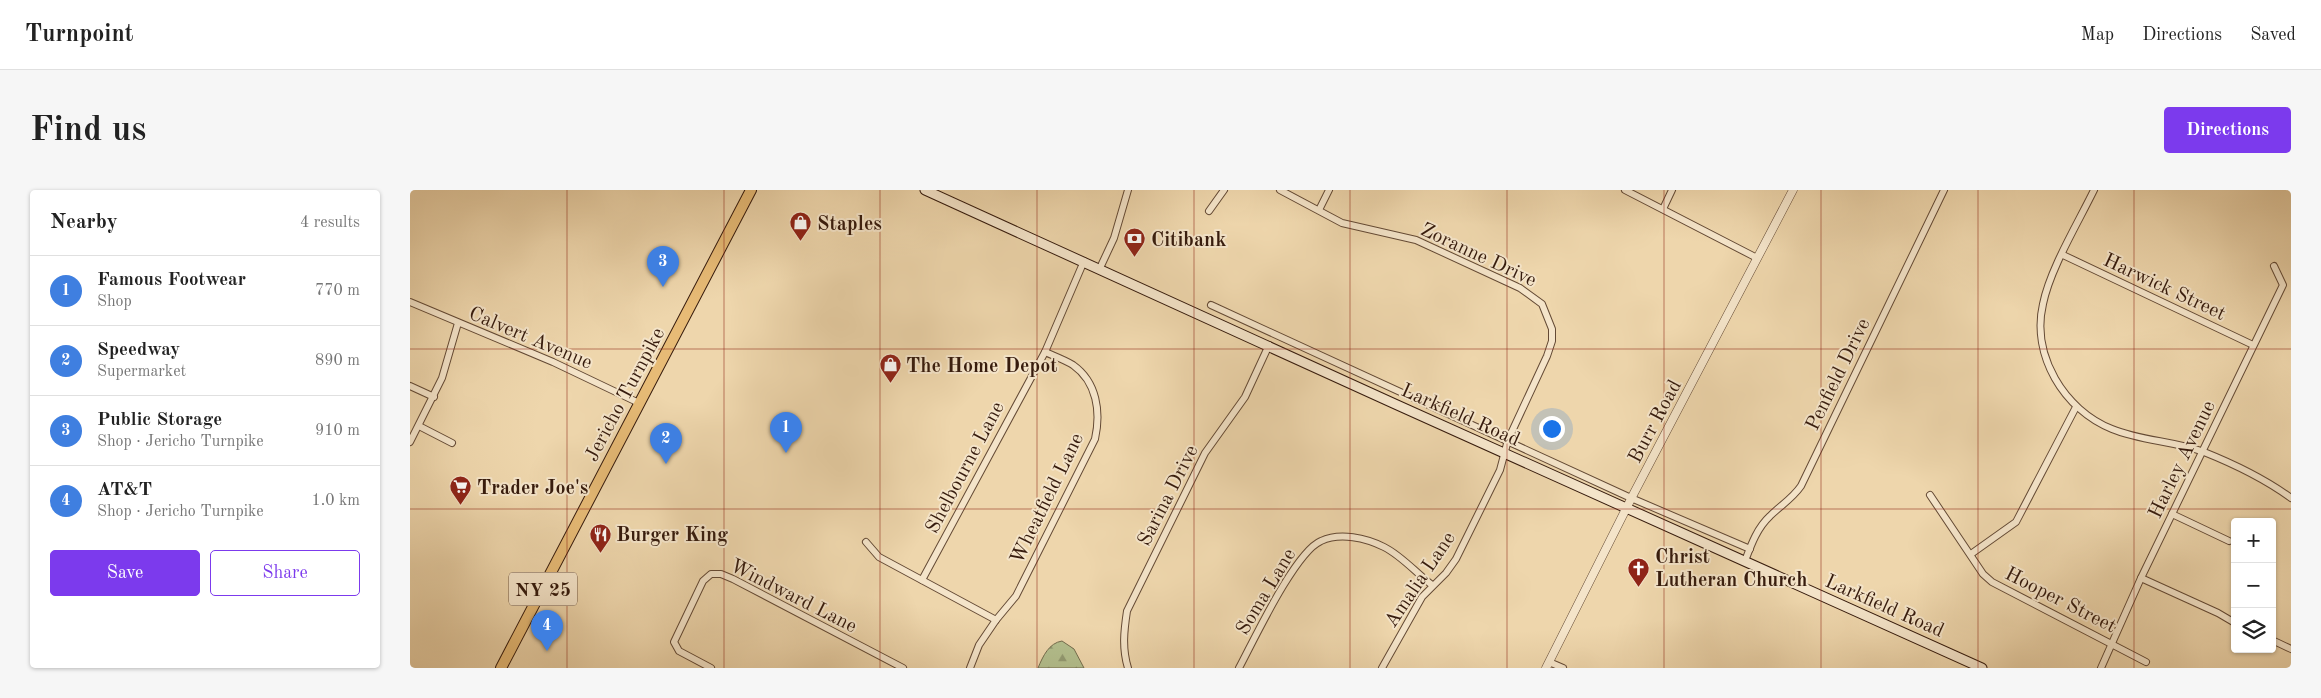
<!DOCTYPE html>
<html lang="en">
<head>
<meta charset="utf-8">
<style>
  body { margin:0; font-family:"Old Standard TT",serif; background:#f6f6f6; color:#222 }
  .controls { position:absolute; right:15px; bottom:15px; display:grid; overflow:hidden; border-radius:5px; box-shadow:0 1px 4px #0004 }
  .controls button { width:45px; height:45px; display:grid; place-items:center; padding:0; border:0; border-bottom:1px solid #e0e0e0; background:#fff; color:#222; font:25px sans-serif }
  .you { position:absolute; left:1141px; top:238px; width:18px; height:18px; margin:-12px; border:4px solid #fff; border-radius:50%; background:#1a73e8; box-shadow:0 0 0 8px #1a73e833 }
  .badge { display:grid; place-items:center; width:32px; height:32px; border-radius:50%; background:#7c3aed; color:#fff; font-size:16px; font-weight:700 }
  .pin { position:absolute; translate:-50% -41px; filter:drop-shadow(0 1px 2px #0008) }
  .pin::after { content:''; position:absolute; top:26px; width:18px; height:15px; background:inherit; clip-path:polygon(0 0,100% 0,50% 100%) }
  .list { margin:0; padding:0; list-style:none }
  h2 { display:flex; justify-content:space-between; align-items:center; height:65px; margin:0; padding:0 20px; font-size:21px }
  h2 small { font-size:16px; font-weight:400; color:#767676 }
  .list li { display:grid; grid-template-columns:32px 1fr auto; gap:15px; align-items:center; box-sizing:border-box; height:70px; padding:0 20px; border-top:1px solid #e0e0e0 }
  .list b { display:block; font-size:19px; white-space:nowrap }
  .list p { margin:0; font-size:16px; white-space:nowrap; color:#767676 }
  .list em { font-size:16px; font-style:normal; color:#767676 }
  .actions { display:flex; gap:10px; padding:15px 20px }
  .actions a { flex:1; padding:11px 0; border:1px solid #7c3aed; border-radius:5px; text-align:center; font-size:18px; color:#7c3aed }
  .actions .main { background:#7c3aed; color:#fff }
  .icon { flex:none; width:28px; height:28px; fill:none; stroke:currentColor; stroke-width:2; stroke-linecap:round; stroke-linejoin:round }
  .map { position:relative; flex:none; width:1881px; height:478px; overflow:hidden; border-radius:5px }
  header { display:flex; align-items:center; gap:30px; box-sizing:border-box; height:70px; padding:0 25px; background:#fff; border-bottom:1px solid #e0e0e0 }
  header strong { font-size:24px }
  nav { display:flex; gap:28px; margin-inline-start:auto; font-size:18px }
  .intro { display:flex; align-items:center; justify-content:space-between; box-sizing:border-box; height:120px; padding:0 30px }
  h1 { margin:0; font-size:35px }
  .button { padding:12px 22px; border-radius:5px; background:#7c3aed; color:#fff; font-size:18px; font-weight:700 }
  main { display:flex; gap:30px; padding:0 30px }
  aside { flex:1; background:#fff; border-radius:5px; box-shadow:0 1px 4px #0004 }
  .map>svg:first-child { display:block }
  .forest { fill:url(#forest-firs); stroke:#746d4e }
  .lines { fill:none; stroke-linecap:round; stroke-linejoin:round }
  .minor-casing { stroke:#644a35; stroke-width:8 }
  .tertiary-casing { stroke:#644a35; stroke-width:9 }
  .secondary-casing { stroke:#361b0d; stroke-width:11 }
  .primary-casing { stroke:#361b0d; stroke-width:12 }
  .minor { stroke:#f4e4c9; stroke-width:6 }
  .tertiary { stroke:#f4e4c9; stroke-width:8 }
  .secondary { stroke:#f4e4c9; stroke-width:9 }
  .primary { stroke:#e7bb76; stroke-width:10 }
  .grid { fill:none; stroke:#8f2418; stroke-width:1; stroke-opacity:0.55 }
  .labels { text-anchor:middle; stroke-width:4; stroke-linejoin:round; paint-order:stroke }
  .shield { fill:#f4e4c9; stroke:#6f5745; stroke-width:1 }
  .shield-label { font-size:19px; font-weight:bold; fill:#361b0d }
  .poi-label { font-size:20px; font-weight:bold; fill:#361b0d; stroke:#f4e4c9; text-anchor:start }
  .street-label { font-size:20px; fill:#361b0d; stroke:#f4e4c9 }
</style>
</head>
<body>
<header>
<strong>Turnpoint</strong>
<nav><a>Map</a><a>Directions</a><a>Saved</a></nav>
</header>
<div class="intro"><h1>Find us</h1><a class="button">Directions</a></div>
<main>
<aside>
<h2>Nearby<small>4 results</small></h2>
<ul class="list">
<li><span class="badge" style="background:#3f7fe0">1</span><div><b>Famous Footwear</b><p>Shop</p></div><em>770 m</em></li>
<li><span class="badge" style="background:#3f7fe0">2</span><div><b>Speedway</b><p>Supermarket</p></div><em>890 m</em></li>
<li><span class="badge" style="background:#3f7fe0">3</span><div><b>Public Storage</b><p>Shop · Jericho Turnpike</p></div><em>910 m</em></li>
<li><span class="badge" style="background:#3f7fe0">4</span><div><b>AT&amp;T</b><p>Shop · Jericho Turnpike</p></div><em>1.0 km</em></li>
</ul>
<div class="actions"><a class="main">Save</a><a>Share</a></div>
</aside>
<div class="map">
<svg width="1881" height="478" viewBox="0 0 1881 478">
  <defs>
    <pattern id="forest-firs" width="22" height="20" patternUnits="userSpaceOnUse" patternTransform="scale(1.25)"><rect width="22" height="20" fill="#b3bf8e"/><path d="M5 1l3.5 6h-7zM16 11l3.5 6h-7z" fill="#929a72"/></pattern>
  </defs>
  <rect width="100%" height="100%" fill="#eed6ac"/>
  <filter id="stains"><feTurbulence type="fractalNoise" baseFrequency=".004" numOctaves="4"/><feColorMatrix values="0 0 0 0 .2 0 0 0 0 .09 0 0 0 0 .02 0 0 0 .5 -.17"/></filter>
  <radialGradient id="worn" r=".72"><stop offset=".6" stop-color="#630" stop-opacity="0"/><stop offset="1" stop-color="#630" stop-opacity=".3"/></radialGradient>
  <path class="forest" d="M 652,451 L 664,459 L 674,478 L 628,478 C 633,466 639,453 652,451 Z"/>
  <g class="lines">
    <defs>
      <g id="minor">
        <polyline points="870,0 932,33 1006,50 1110,98 1132,114 1142,139 1142,151 1137,166 1098,250 1090,280 1046,369 1036,383 1012,407 972,478"/>
        <polyline points="1215,0 1347,68"/>
        <path d="M 1684,0 C 1668,33 1640,79 1633,114 C 1621,165 1654,220 1702,239 C 1731,251 1764,251 1794,262 C 1824,274 1855,289 1881,308"/>
        <polyline points="1253,19 1262,0"/>
        <polyline points="909,20 919,0"/>
        <polyline points="799,21 814,0"/>
        <polyline points="1653,65 1843,155"/>
        <polyline points="690,78 704,48 718,0"/>
        <polyline points="0,112 143,172 229,213"/>
        <polyline points="801,115 1221,308 1340,359"/>
        <polyline points="0,196 24,207"/>
        <polyline points="9,236 42,253"/>
        <polyline points="0,252 32,188 48,133"/>
        <polyline points="1520,305 1573,384 1582,392 1736,472"/>
        <polyline points="1762,324 1819,351"/>
        <polyline points="456,352 469,367 586,430"/>
        <polyline points="1561,364 1606,332 1666,217"/>
        <path d="M 1335,371 C 1341,355 1347,338 1360,326 C 1371,315 1382,309 1391,296 L 1534,0"/>
        <polyline points="1731,388 1808,423 1825,433"/>
        <polyline points="512,390 635,162 674,71"/>
        <polyline points="1862,450 1881,459"/>
        <polyline points="1139,472 1153,478"/>
        <polyline points="301,478 269,461 264,452 293,391 301,384 311,384 323,389 493,478"/>
        <path d="M 560,478 L 569,455 L 586,430 L 606,406 L 685,249 C 691,222 687,192 663,175 C 655,170 644,166 635,162"/>
        <path d="M 718,478 C 712,458 714,441 717,421 L 795,263 L 835,207 L 859,155"/>
        <path d="M 829,478 C 844,450 885,362 911,351 C 930,342 956,348 974,357 C 992,366 1006,383 1022,395"/>
        <polyline points="1691,478 1731,388 1873,95 1864,76"/>
      </g>
      <polyline id="tertiary" points="1136,478 1224,303 1383,0"/>
      <polyline id="secondary" points="515,0 985,214 1572,478"/>
      <polyline id="primary" points="91,478 341,0"/>
    </defs>
    <use href="#minor" class="minor-casing"/>
    <use href="#tertiary" class="tertiary-casing"/>
    <use href="#secondary" class="secondary-casing"/>
    <use href="#primary" class="primary-casing"/>
    <use href="#minor" class="minor"/>
    <use href="#tertiary" class="tertiary"/>
    <use href="#secondary" class="secondary"/>
    <use href="#primary" class="primary"/>
  </g>
  <path class="grid" d="M 157,0 L 157,478M 314,0 L 314,478M 470,0 L 470,478M 627,0 L 627,478M 784,0 L 784,478M 940,0 L 940,478M 1097,0 L 1097,478M 1254,0 L 1254,478M 1411,0 L 1411,478M 1568,0 L 1568,478M 1724,0 L 1724,478M 0,159 L 1881,159M 0,319 L 1881,319"/>
  <defs>
    <symbol id="shop-pin" viewBox="-11 -11 22 30"><path d="M0 17L-7.5 6A9.5 9.5 0 1 1 7.5 6Z" fill="#8f2418" stroke="#f4e4c9"/><path d="M-5-2.5h2.3a2.7 3.5 0 0 1 5.4 0H5L5.5 6h-11ZM-1.5-2.5h3a1.5 2.3 0 0 0-3 0Z" fill="#fff"/></symbol>
    <symbol id="bank-pin" viewBox="-11 -11 22 30"><path d="M0 17L-7.5 6A9.5 9.5 0 1 1 7.5 6Z" fill="#8f2418" stroke="#f4e4c9"/><path d="M-6-4H6V4H-6ZM0-2.3a2.3 2.3 0 1 0 0 4.6a2.3 2.3 0 1 0 0-4.6Z" fill="#fff"/></symbol>
    <symbol id="supermarket-pin" viewBox="-11 -11 22 30"><path d="M0 17L-7.5 6A9.5 9.5 0 1 1 7.5 6Z" fill="#8f2418" stroke="#f4e4c9"/><path d="M-6-5.5h2.5l.6 2H6L4.5 2H-2.5L-4.4-4H-6ZM-1.5 3.2a1.3 1.3 0 1 0 .1 0ZM3 3.2a1.3 1.3 0 1 0 .1 0Z" fill="#fff"/></symbol>
    <symbol id="restaurant-pin" viewBox="-11 -11 22 30"><path d="M0 17L-7.5 6A9.5 9.5 0 1 1 7.5 6Z" fill="#8f2418" stroke="#f4e4c9"/><path d="M-5-6h1v4h1v-4h1v4h1v-4h1v5L-1.5 .5V6h-2V.5L-5-1ZM5-6V6H3V1.5H1.5Q1.5-4 5-6Z" fill="#fff"/></symbol>
    <symbol id="church-pin" viewBox="-11 -11 22 30"><path d="M0 17L-7.5 6A9.5 9.5 0 1 1 7.5 6Z" fill="#8f2418" stroke="#f4e4c9"/><path d="M-1.2-6h2.4v3.5h3.3v2.4h-3.3V6h-2.4V-.1h-3.3v-2.4h3.3Z" fill="#fff"/></symbol>
  </defs>
  <g fill-rule="evenodd">
    <use href="#shop-pin" x="378" y="20" width="25" height="34"/>
    <use href="#bank-pin" x="712" y="36" width="25" height="34"/>
    <use href="#shop-pin" x="468" y="162" width="25" height="34"/>
    <use href="#supermarket-pin" x="38" y="284" width="25" height="34"/>
    <use href="#restaurant-pin" x="178" y="332" width="25" height="34"/>
    <use href="#church-pin" x="1216" y="366" width="25" height="34"/>
  </g>
  <g class="labels">
    <rect class="shield" x="99" y="382.5" width="68" height="33" rx="4"/>
    <g class="shield-label">
      <text x="133" y="406">NY 25</text>
    </g>
    <g class="poi-label">
      <text x="407" y="40">Staples</text>
      <text x="741" y="56">Citibank</text>
      <text x="496" y="182">The Home Depot</text>
      <text x="67" y="304">Trader Joe's</text>
      <text x="206" y="351">Burger King</text>
      <text x="1245" y="373">Christ<tspan x="1245" dy="23">Lutheran Church</tspan></text>
    </g>
    <g class="street-label">
      <text transform="translate(1069 64) rotate(25)" y="7">Zoranne Drive</text>
      <text transform="translate(1755 96) rotate(25)" y="7">Harwick Street</text>
      <text transform="translate(121 147) rotate(23)" y="7">Calvert Avenue</text>
      <text transform="translate(1427 184) rotate(-64)" y="7">Penfield Drive</text>
      <text transform="translate(214 204) rotate(-62)" y="7">Jericho Turnpike</text>
      <text transform="translate(1051 224) rotate(24)" y="7">Larkfield Road</text>
      <text transform="translate(1244 231) rotate(-62)" y="7">Burr Road</text>
      <text transform="translate(1771 269) rotate(-64)" y="7">Harley Avenue</text>
      <text transform="translate(554 277) rotate(-62)" y="7">Shelbourne Lane</text>
      <text transform="translate(757 305) rotate(-63)" y="7">Sarina Drive</text>
      <text transform="translate(636 308) rotate(-64)" y="7">Wheatfield Lane</text>
      <text transform="translate(1009 389) rotate(-56)" y="7">Amalia Lane</text>
      <text transform="translate(855 401) rotate(-59)" y="7">Soma Lane</text>
      <text transform="translate(384 405) rotate(27)" y="7">Windward Lane</text>
      <text transform="translate(1651 409) rotate(27)" y="7">Hooper Street</text>
      <text transform="translate(1475 415) rotate(24)" y="7">Larkfield Road</text>
    </g>
  </g>
  <rect width="100%" height="100%" filter="url(#stains)"/>
  <rect width="100%" height="100%" fill="url(#worn)"/>
</svg>
<div class="controls">
<button>+</button>
<button>−</button>
<button><svg class="icon" aria-label="layers" viewBox="0 0 24 24"><path d="M12 4l9 5-9 5-9-5zM3 14l9 5 9-5"/></svg></button>
</div>
<div class="you"></div>
<div class="pin badge" style="left:376px;top:263px;background:#3f7fe0">1</div>
<div class="pin badge" style="left:256px;top:274px;background:#3f7fe0">2</div>
<div class="pin badge" style="left:253px;top:97px;background:#3f7fe0">3</div>
<div class="pin badge" style="left:137px;top:461px;background:#3f7fe0">4</div>
</div>
</main>
</body>
</html>
